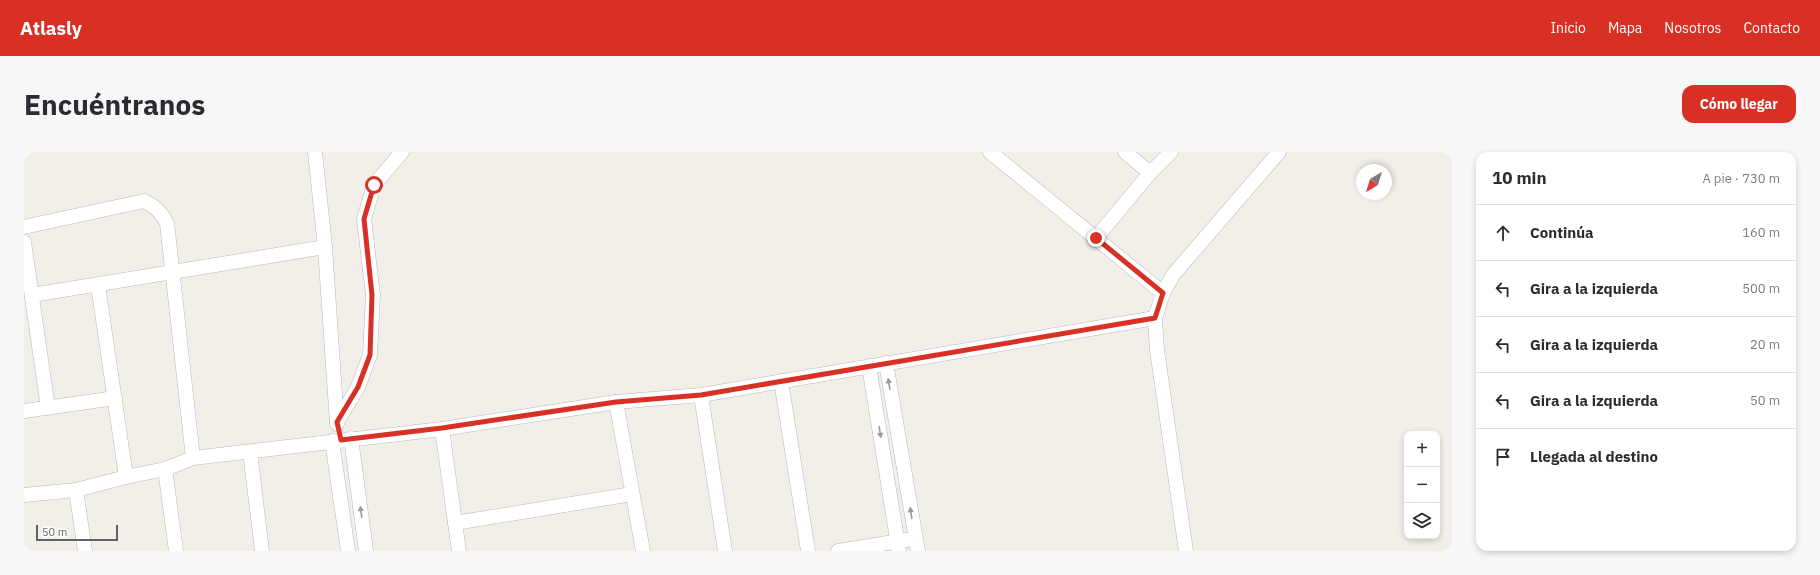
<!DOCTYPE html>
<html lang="es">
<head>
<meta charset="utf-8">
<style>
  body { margin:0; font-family:"IBM Plex Sans",sans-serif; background:#f7f7f7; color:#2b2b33 }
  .controls { position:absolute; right:12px; bottom:12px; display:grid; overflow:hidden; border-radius:8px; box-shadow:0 2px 6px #0003 }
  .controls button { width:36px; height:36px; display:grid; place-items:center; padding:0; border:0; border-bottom:1px solid #e1e1e2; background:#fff; color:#2b2b33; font:20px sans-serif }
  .compass { position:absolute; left:1332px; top:12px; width:36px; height:36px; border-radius:50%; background:#fff; box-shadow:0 2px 6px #0003; rotate:218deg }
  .scale { position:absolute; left:12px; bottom:10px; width:82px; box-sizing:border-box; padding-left:4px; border:2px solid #5f6368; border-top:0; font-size:11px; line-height:14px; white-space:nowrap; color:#5f6368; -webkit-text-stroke:3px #fff; paint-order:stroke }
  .stop { position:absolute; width:12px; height:12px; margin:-9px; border:3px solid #d93025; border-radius:50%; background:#fff }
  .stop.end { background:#d93025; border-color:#fff; box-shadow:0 1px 4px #0008 }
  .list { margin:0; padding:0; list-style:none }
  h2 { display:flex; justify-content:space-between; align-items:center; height:52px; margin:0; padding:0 16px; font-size:17px }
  h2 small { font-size:13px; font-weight:400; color:#7c7c81 }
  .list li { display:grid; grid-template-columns:26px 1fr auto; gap:12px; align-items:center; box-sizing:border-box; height:56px; padding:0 16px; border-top:1px solid #e1e1e2 }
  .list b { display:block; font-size:15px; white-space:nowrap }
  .list em { font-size:13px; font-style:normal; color:#7c7c81 }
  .icon { flex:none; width:22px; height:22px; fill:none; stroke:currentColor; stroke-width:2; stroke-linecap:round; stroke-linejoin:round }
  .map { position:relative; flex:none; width:1428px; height:399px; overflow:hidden; border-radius:12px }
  header { display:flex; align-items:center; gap:24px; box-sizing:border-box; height:56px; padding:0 20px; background:#d93025; color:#fff }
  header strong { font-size:19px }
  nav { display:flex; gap:22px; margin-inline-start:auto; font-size:14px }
  .intro { display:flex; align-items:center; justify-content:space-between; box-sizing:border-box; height:96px; padding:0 24px }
  h1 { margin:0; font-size:28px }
  .button { padding:10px 18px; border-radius:12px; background:#d93025; color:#fff; font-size:14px; font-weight:700 }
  main { display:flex; gap:24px; padding:0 24px }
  aside { flex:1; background:#fff; border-radius:12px; box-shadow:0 2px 6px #0003 }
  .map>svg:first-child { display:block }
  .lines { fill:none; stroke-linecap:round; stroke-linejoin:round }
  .minor-casing { stroke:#b5b8bc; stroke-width:15 }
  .minor { stroke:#fff; stroke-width:14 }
  .oneway { fill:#979a9d }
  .route { stroke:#d93025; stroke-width:5 }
</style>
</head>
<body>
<header>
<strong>Atlasly</strong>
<nav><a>Inicio</a><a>Mapa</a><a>Nosotros</a><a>Contacto</a></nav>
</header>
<div class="intro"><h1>Encuéntranos</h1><a class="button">Cómo llegar</a></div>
<main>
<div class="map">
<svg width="1428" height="399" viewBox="0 0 1428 399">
  <rect width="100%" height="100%" fill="#f1efe8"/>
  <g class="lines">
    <defs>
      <g id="minor">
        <polyline points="291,0 301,95 313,272"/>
        <polyline points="966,0 1139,141"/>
        <polyline points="1101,0 1126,21"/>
        <path d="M 0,75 L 120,49 C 131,54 137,60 143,71 L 169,306"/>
        <polyline points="1072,86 1126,21 1147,0"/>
        <polyline points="0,90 24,256"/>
        <polyline points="74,133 102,325"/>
        <polyline points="8,143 301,95"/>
        <polyline points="862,211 894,399"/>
        <polyline points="845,214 875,399"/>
        <polyline points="757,229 784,399"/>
        <polyline points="677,243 701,399"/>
        <polyline points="592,250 619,399"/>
        <polyline points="0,259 91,246"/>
        <polyline points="313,270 334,235 346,203 349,143 340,67 350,33 378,0"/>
        <polyline points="418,277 435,399"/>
        <polyline points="327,286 342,399"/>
        <polyline points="308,289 324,399"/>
        <polyline points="226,300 238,399"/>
        <polyline points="141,317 152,399"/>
        <polyline points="52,338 61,399"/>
        <polyline points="0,343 52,338 102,325 141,317 169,306 418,277 592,250 677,243 1131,166"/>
        <polyline points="431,371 608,342"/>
        <polyline points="814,399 883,388"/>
        <polyline points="1162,399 1133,198 1131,166 1139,141 1149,123 1255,0"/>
      </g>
    </defs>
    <use href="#minor" class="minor-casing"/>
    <use href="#minor" class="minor"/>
  </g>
  <defs><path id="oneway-solid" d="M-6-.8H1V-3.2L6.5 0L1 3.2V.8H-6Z"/></defs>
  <g class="oneway">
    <use href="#oneway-solid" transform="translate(865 232) rotate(-99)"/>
    <use href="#oneway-solid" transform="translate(856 280) rotate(81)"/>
    <use href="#oneway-solid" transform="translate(337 360) rotate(-98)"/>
    <use href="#oneway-solid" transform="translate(887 361) rotate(-99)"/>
  </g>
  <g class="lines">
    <polyline class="route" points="350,33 340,67 348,143 346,203 334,235 313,270 317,288 418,276 592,250 677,243 1131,166 1139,141 1072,86"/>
  </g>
</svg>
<div class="controls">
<button>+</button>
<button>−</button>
<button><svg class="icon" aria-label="layers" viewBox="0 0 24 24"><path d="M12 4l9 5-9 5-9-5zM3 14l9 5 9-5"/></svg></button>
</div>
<svg class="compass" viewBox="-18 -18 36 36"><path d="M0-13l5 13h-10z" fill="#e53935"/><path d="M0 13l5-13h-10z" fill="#7c7c81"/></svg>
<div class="scale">50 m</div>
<div class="stop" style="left:350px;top:33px"></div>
<div class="stop end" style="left:1072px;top:86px"></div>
</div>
<aside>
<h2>10 min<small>A pie · 730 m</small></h2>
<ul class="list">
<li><svg class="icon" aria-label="ahead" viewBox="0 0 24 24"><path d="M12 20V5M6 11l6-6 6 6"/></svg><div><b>Continúa</b></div><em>160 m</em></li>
<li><svg class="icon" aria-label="left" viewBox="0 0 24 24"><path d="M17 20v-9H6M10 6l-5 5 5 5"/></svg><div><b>Gira a la izquierda</b></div><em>500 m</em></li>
<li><svg class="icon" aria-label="left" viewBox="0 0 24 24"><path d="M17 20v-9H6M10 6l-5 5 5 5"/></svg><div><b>Gira a la izquierda</b></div><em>20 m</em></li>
<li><svg class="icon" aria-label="left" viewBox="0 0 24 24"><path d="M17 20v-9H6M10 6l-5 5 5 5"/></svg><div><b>Gira a la izquierda</b></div><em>50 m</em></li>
<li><svg class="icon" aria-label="arrive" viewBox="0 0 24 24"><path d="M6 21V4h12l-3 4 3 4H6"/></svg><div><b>Llegada al destino</b></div></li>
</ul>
</aside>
</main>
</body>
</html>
